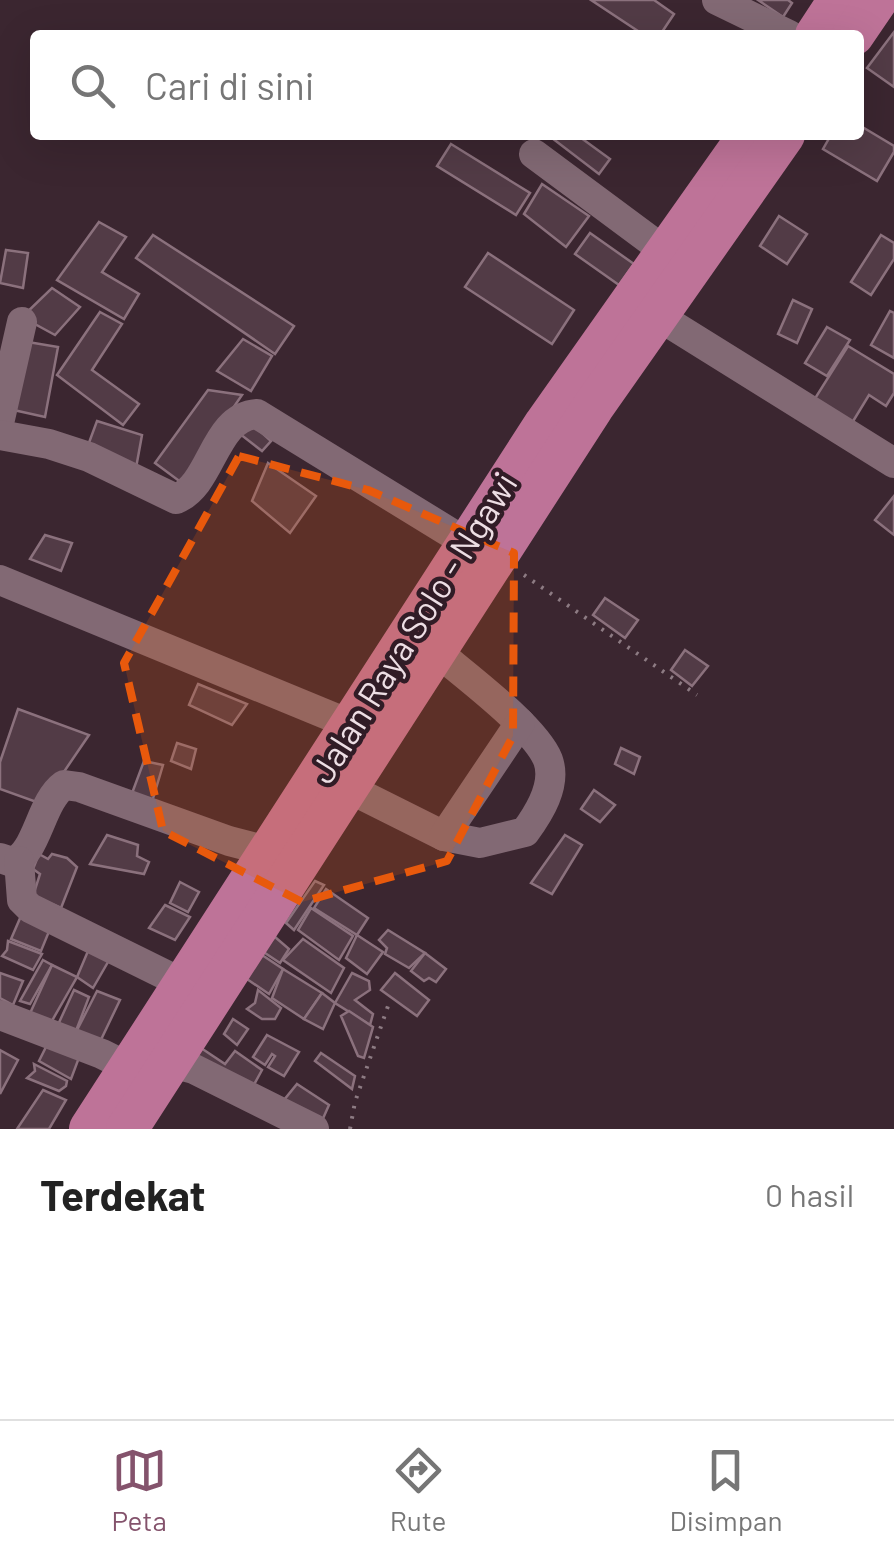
<!DOCTYPE html>
<html lang="id">
<head>
<meta charset="utf-8">
<style>
  body { margin:0; font-family:Barlow,sans-serif; background:#f2f2f2; color:#222 }
  .list { margin:0; padding:0; list-style:none }
  h2 { display:flex; justify-content:space-between; align-items:center; height:130px; margin:0; padding:0 40px; font-size:42px }
  h2 small { font-size:32px; font-weight:400; color:#767676 }
  .icon { flex:none; width:55px; height:55px; fill:none; stroke:currentColor; stroke-width:2; stroke-linecap:round; stroke-linejoin:round }
  .map { position:relative; flex:none; width:894px; height:1129px; overflow:hidden }
  .search { position:absolute; background:#fff; box-shadow:0 10px 40px #0002; left:30px; right:30px; top:30px; height:110px; display:flex; align-items:center; gap:25px; box-sizing:border-box; padding:0 35px; border-radius:10px; color:#767676; font-size:38px }
  .sheet { height:290px; background:#fff }
  nav { display:flex; justify-content:space-around; align-items:center; box-sizing:border-box; height:140px; border-top:2px solid #e0e0e0; background:#fff; font-size:28px; color:#767676 }
  nav a { display:grid; justify-items:center; gap:5px }
  nav .on { color:#84536c }
  .map>svg:first-child { display:block }
  .building { fill:#523b46; stroke:#8b717d; stroke-width:2.5 }
  .lines { fill:none; stroke-linecap:round; stroke-linejoin:round }
  .path { stroke:#8d7b83; stroke-width:4; stroke-dasharray:2.5 8; stroke-linecap:butt }
  .minor { stroke:#826974; stroke-width:30 }
  .highway { stroke:#be7398; stroke-width:42 }
  .marked { fill:#e8590c; fill-opacity:0.2; stroke:#e8590c; stroke-width:8; stroke-dasharray:20 12; stroke-linejoin:round }
  .labels { text-anchor:middle; stroke-width:9; stroke-linejoin:round; paint-order:stroke }
  .street-label { font-size:35px; fill:#eddee4; stroke:#311c26 }
</style>
</head>
<body>
<div class="map">
<svg width="894" height="1129" viewBox="0 0 894 1129">
  <rect width="100%" height="100%" fill="#3b2630"/>
  <g class="building">
    <polygon points="591,0 654,0 674,14 660,35 644,35"/>
    <polygon points="758,0 788,0 792,3 783,17"/>
    <polygon points="894,32 894,87 867,68"/>
    <polygon points="859,125 894,146 894,152 877,181 823,149 831,135 859,135"/>
    <polygon points="548,135 577,135 610,159 599,174"/>
    <polygon points="451,144 530,193 516,215 437,166"/>
    <polygon points="542,184 589,216 566,247 524,214"/>
    <polygon points="779,216 807,234 787,264 760,246"/>
    <polygon points="99,222 126,237 102,272 139,294 124,319 57,280"/>
    <polygon points="590,233 634,264 619,285 575,254"/>
    <polygon points="153,235 294,326 275,354 136,258"/>
    <polygon points="881,235 894,243 894,259 871,295 851,282"/>
    <polygon points="6,250 28,253 23,288 0,283"/>
    <polygon points="488,253 574,310 552,344 465,287"/>
    <polygon points="52,288 80,307 55,335 22,317"/>
    <polygon points="793,300 812,309 797,343 778,334"/>
    <polygon points="890,311 894,313 894,358 871,345"/>
    <polygon points="100,312 122,324 92,370 139,404 123,425 57,375"/>
    <polygon points="827,327 850,340 827,376 805,363"/>
    <polygon points="243,339 272,356 251,391 217,371"/>
    <polygon points="22,341 58,347 45,417 9,409"/>
    <polygon points="848,346 894,374 894,393 886,406 869,395 852,423 814,400"/>
    <polygon points="208,390 242,395 182,483 155,463"/>
    <polygon points="97,421 142,435 136,468 87,448"/>
    <polygon points="251,423 271,441 262,451 240,434"/>
    <polygon points="268,463 316,496 290,533 252,501"/>
    <polygon points="894,496 894,535 875,520"/>
    <polygon points="45,535 72,543 61,571 30,559"/>
    <polygon points="605,598 638,620 625,638 593,615"/>
    <polygon points="685,650 708,666 692,686 671,670"/>
    <polygon points="198,684 247,704 232,725 189,705"/>
    <polygon points="18,709 89,735 42,804 0,789 0,762"/>
    <polygon points="177,743 196,749 191,769 171,761"/>
    <polygon points="621,748 640,757 634,774 615,764"/>
    <polygon points="144,761 163,765 152,802 131,796"/>
    <polygon points="594,790 615,805 600,822 581,809"/>
    <polygon points="107,835 138,845 137,856 149,862 144,874 90,864"/>
    <polygon points="565,835 582,845 552,894 531,883"/>
    <polygon points="39,854 48,859 52,854 67,858 77,867 61,908 33,896 40,874 33,869"/>
    <polygon points="315,881 324,885 294,930 286,923"/>
    <polygon points="180,882 199,892 188,912 170,903"/>
    <polygon points="326,889 368,918 357,935 314,908"/>
    <polygon points="165,905 190,917 175,940 149,928"/>
    <polygon points="311,908 353,936 339,960 298,930"/>
    <polygon points="21,916 50,929 41,951 11,939"/>
    <polygon points="388,930 425,953 409,968 385,954 387,948 379,940"/>
    <polygon points="357,935 383,952 367,974 346,958"/>
    <polygon points="275,937 289,949 280,963 262,951"/>
    <polygon points="303,939 344,968 331,993 283,960"/>
    <polygon points="8,941 42,954 33,970 2,956 7,950"/>
    <polygon points="91,944 112,955 93,988 77,977"/>
    <polygon points="425,953 446,969 436,982 429,978 424,981 411,971"/>
    <polygon points="262,955 283,969 269,994 244,977"/>
    <polygon points="43,960 52,965 30,1004 20,1001"/>
    <polygon points="52,965 77,977 49,1026 27,1020"/>
    <polygon points="283,969 322,993 304,1019 272,998"/>
    <polygon points="0,973 23,981 13,1005 0,998"/>
    <polygon points="352,973 369,981 370,990 355,1000 373,1014 370,1025 335,1003"/>
    <polygon points="395,973 429,1000 417,1016 381,990"/>
    <polygon points="74,990 89,997 74,1036 56,1029"/>
    <polygon points="258,990 281,1008 275,1019 262,1019 247,1009 255,1003"/>
    <polygon points="97,991 120,1000 97,1048 74,1036"/>
    <polygon points="322,993 335,1003 323,1029 304,1019"/>
    <polygon points="349,1011 373,1027 364,1058 358,1056 341,1016"/>
    <polygon points="233,1019 248,1029 237,1045 224,1034"/>
    <polygon points="267,1035 299,1052 284,1076 268,1067 275,1056 272,1054 265,1065 253,1057"/>
    <polygon points="49,1041 80,1055 71,1079 39,1061"/>
    <polygon points="201,1048 225,1064 235,1051 262,1070 251,1090 196,1057"/>
    <polygon points="0,1050 18,1060 0,1094"/>
    <polygon points="321,1053 355,1076 352,1089 315,1061"/>
    <polygon points="34,1064 67,1081 66,1086 59,1091 27,1078 35,1071"/>
    <polygon points="297,1084 329,1105 321,1123 284,1100"/>
    <polygon points="43,1090 66,1100 49,1129 17,1129"/>
  </g>
  <g class="lines">
    <g class="path">
      <polyline points="524,575 697,695"/>
      <polyline points="350,1129 355,1102 388,1006"/>
    </g>
    <g class="minor">
      <polyline points="717,0 789,35"/>
      <polyline points="534,154 666,252"/>
      <polyline points="658,316 894,463"/>
      <polyline points="0,419 22,322"/>
      <path d="M 0,435 L 49,444 L 89,457 L 176,499 C 213,484 213,417 257,414 L 467,543"/>
      <polyline points="0,580 352,725"/>
      <path d="M 348,788 L 444,836 L 480,843 L 525,832 C 539,813 557,785 548,760 C 535,727 463,674 435,650"/>
      <polyline points="444,836 520,723"/>
      <path d="M 0,858 L 12,862 C 37,855 40,802 64,785 L 79,787 L 229,841 L 271,852"/>
      <polyline points="19,861 22,900 30,908 184,984"/>
      <polyline points="0,1015 102,1054 130,1068"/>
      <polyline points="171,1063 194,1069 314,1129"/>
    </g>
    <g class="highway">
      <polyline points="816,35 839,0"/>
      <polyline points="853,35 877,0"/>
      <polyline points="90,1129 545,424 749,135"/>
      <polyline points="127,1129 593,407 784,135"/>
    </g>
  </g>
  <path class="marked" d="M 239,456 L 368,490 L 514,553 L 513,736 L 447,861 L 302,902 L 163,831 L 124,663 Z"/>
  <g class="labels">
    <g class="street-label">
      <text transform="translate(414 628) rotate(-58)" y="12">Jalan Raya Solo - Ngawi</text>
    </g>
  </g>
</svg>
<div class="search"><svg class="icon" aria-label="search" viewBox="0 0 24 24"><circle cx="10" cy="10" r="6"/><path d="M15 15l6 6"/></svg>Cari di sini</div>
</div>
<section class="sheet">
<h2>Terdekat<small>0 hasil</small></h2>
<ul class="list">
</ul>
</section>
<nav>
<a class="on"><svg class="icon" aria-label="map" viewBox="0 0 24 24"><path d="M3 6l6-2 6 2 6-2v14l-6 2-6-2-6 2zM9 4v14M15 6v14"/></svg>Peta</a>
<a><svg class="icon" aria-label="directions" viewBox="0 0 24 24"><path d="M12 3l9 9-9 9-9-9zM9 14v-3h6M13 9l2 2-2 2"/></svg>Rute</a>
<a><svg class="icon" aria-label="saved" viewBox="0 0 24 24"><path d="M7 4h10v16l-5-4-5 4z"/></svg>Disimpan</a>
</nav>
</body>
</html>
